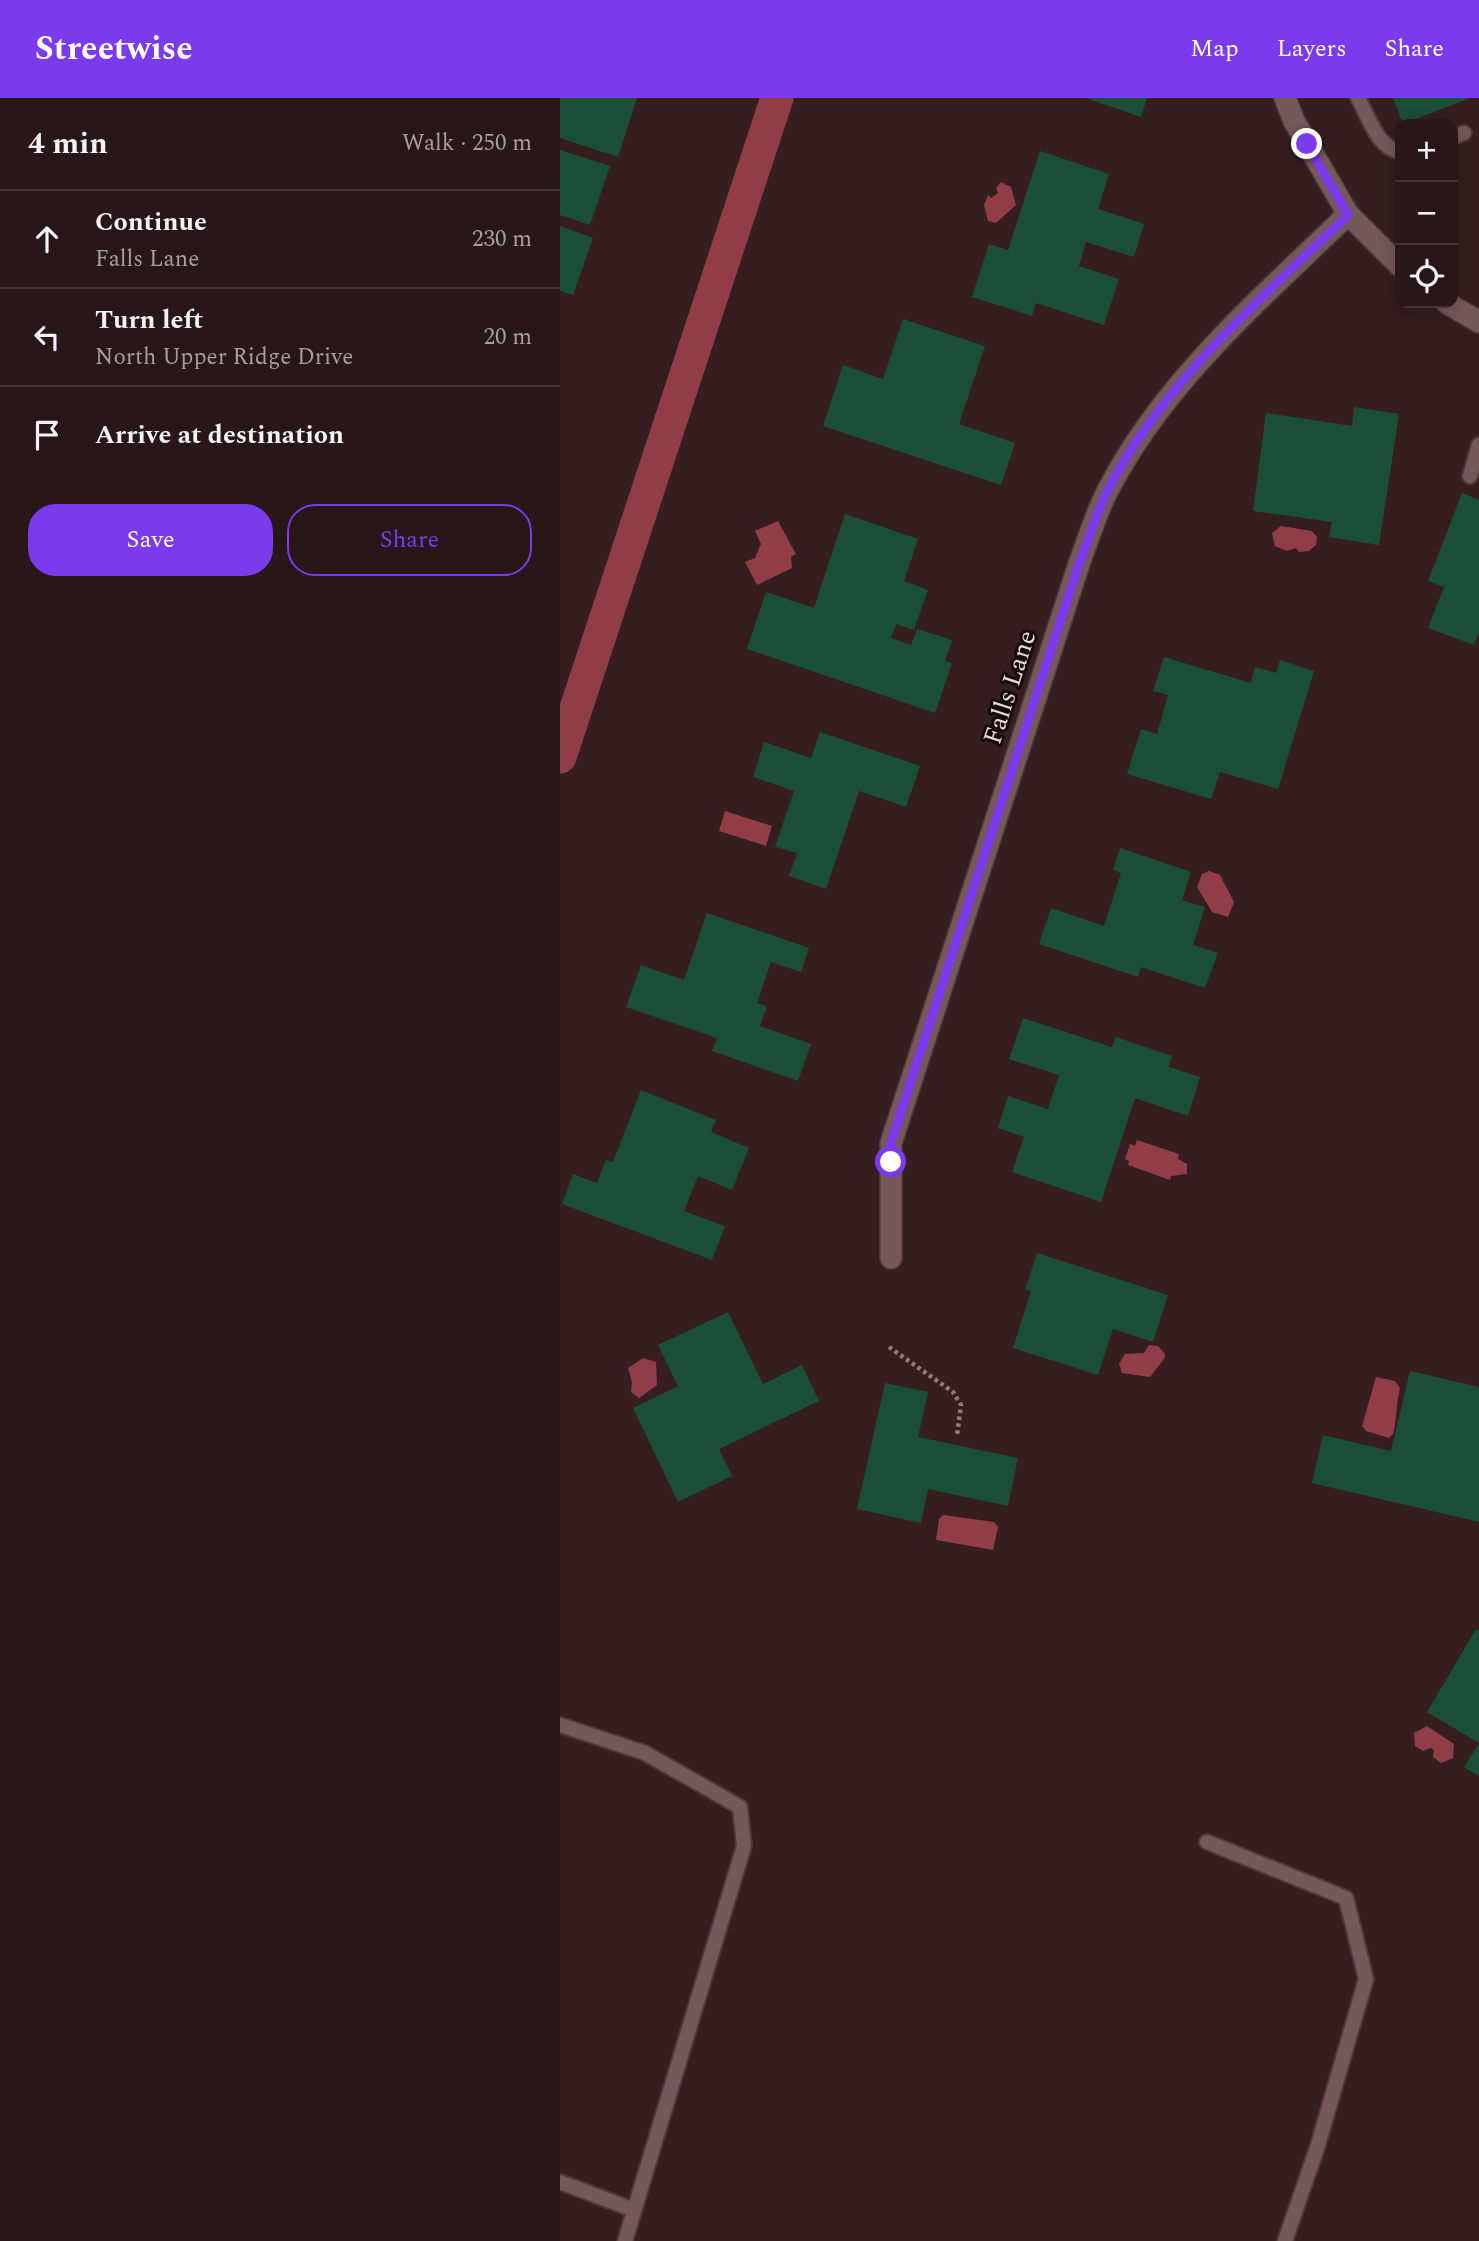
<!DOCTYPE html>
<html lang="en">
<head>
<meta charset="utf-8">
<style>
  body { margin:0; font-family:Spectral,serif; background:#301f21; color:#f1f3f6 }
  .controls { position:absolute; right:21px; top:21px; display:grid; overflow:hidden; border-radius:14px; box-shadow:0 4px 18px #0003 }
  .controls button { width:63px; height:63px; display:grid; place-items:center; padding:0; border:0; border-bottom:2px solid #443537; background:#281618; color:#f1f3f6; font:35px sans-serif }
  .stop { position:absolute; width:21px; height:21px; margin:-16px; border:5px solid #7c3aed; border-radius:50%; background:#fff }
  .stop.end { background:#7c3aed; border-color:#fff; box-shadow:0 2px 7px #0008 }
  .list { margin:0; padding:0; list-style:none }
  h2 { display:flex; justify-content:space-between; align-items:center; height:91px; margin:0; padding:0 28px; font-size:30px }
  h2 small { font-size:23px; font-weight:400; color:#a59fa2 }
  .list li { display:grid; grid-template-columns:46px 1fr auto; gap:21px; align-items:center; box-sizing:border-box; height:98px; padding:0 28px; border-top:2px solid #443537 }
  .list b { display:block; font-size:26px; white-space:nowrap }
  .list p { margin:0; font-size:23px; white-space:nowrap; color:#a59fa2 }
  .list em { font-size:23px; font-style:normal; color:#a59fa2 }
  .actions { display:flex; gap:14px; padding:21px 28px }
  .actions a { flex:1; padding:16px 0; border:2px solid #7c3aed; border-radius:28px; text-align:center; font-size:24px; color:#7c3aed }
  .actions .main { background:#7c3aed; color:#fff }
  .icon { flex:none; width:38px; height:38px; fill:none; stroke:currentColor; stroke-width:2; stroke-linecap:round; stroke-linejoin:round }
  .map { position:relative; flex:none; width:919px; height:2143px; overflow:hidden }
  header { display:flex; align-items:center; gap:42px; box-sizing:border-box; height:98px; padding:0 35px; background:#7c3aed; color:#fff }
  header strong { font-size:33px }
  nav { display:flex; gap:38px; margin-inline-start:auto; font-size:24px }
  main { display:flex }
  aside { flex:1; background:#281618 }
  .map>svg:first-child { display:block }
  .water { fill:#903d48 }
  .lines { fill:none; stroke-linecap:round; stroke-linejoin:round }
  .canal { stroke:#903d48; stroke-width:33 }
  .building { fill:#1a4e38 }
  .service-casing { stroke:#4d393b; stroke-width:18 }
  .minor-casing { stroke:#4d393b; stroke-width:24 }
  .path { stroke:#917d7e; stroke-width:4.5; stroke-dasharray:3.5 3.5; stroke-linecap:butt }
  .service { stroke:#74585a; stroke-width:14 }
  .minor { stroke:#74585a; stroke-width:21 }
  .route { stroke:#7c3aed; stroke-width:9 }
  .labels { text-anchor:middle; stroke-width:6; stroke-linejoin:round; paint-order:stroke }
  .street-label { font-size:26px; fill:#e8d7d8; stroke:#160b0c }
</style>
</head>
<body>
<header>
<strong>Streetwise</strong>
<nav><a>Map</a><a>Layers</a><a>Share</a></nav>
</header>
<main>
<aside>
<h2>4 min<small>Walk · 250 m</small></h2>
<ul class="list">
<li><svg class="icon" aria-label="ahead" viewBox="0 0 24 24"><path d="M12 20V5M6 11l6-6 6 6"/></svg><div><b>Continue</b><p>Falls Lane</p></div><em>230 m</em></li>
<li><svg class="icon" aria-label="left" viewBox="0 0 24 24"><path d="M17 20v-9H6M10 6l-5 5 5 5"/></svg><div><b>Turn left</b><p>North Upper Ridge Drive</p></div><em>20 m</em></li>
<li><svg class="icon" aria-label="arrive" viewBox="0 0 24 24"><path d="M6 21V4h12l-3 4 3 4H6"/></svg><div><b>Arrive at destination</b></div></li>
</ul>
<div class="actions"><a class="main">Save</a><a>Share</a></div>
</aside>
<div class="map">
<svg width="919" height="2143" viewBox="0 0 919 2143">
  <rect width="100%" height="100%" fill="#361e20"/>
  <g class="water">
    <polygon points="441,84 451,89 456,107 436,125 428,123 424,107 428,97 431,100 438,95 436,90"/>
    <polygon points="218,423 236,456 231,459 232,470 197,487 185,464 195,460 201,446 195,433"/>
    <polygon points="721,428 752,433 757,439 756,447 749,453 739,454 736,450 727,453 715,448 712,435"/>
    <polygon points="165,713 212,728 206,748 159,733"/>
    <polygon points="649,773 660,777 674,804 668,819 652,814 637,789 642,776"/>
    <polygon points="577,1042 619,1056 618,1061 627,1066 627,1076 611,1078 610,1082 568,1067 569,1063 565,1061 570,1046 575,1048"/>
    <polygon points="589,1247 598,1248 605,1256 604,1261 590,1279 562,1275 559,1266 565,1256 584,1255"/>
    <polygon points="83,1260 96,1264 97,1287 79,1300 71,1294 72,1284 68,1270"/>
    <path d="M 816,1279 L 835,1283 L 840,1290 C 836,1306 837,1321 833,1336 L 829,1340 L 806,1333 L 802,1328 Z"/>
    <polygon points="383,1417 434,1424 438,1429 433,1452 376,1442 379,1421"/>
    <polygon points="867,1628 894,1646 893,1660 881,1665 873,1659 874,1652 871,1650 863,1653 855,1648 854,1635"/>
  </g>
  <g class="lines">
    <polyline class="canal" points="0,659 217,0"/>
  </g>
  <g class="building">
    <polygon points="0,0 77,0 58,59 0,40"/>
    <polygon points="526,0 587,0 581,19"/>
    <polygon points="833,0 910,0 843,26"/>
    <polygon points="0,52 50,68 30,127 0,117"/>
    <polygon points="480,53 549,76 538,111 584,126 574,159 526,144 519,168 559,181 544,227 476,205 472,218 412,199 429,146 448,152"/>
    <polygon points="0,128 33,140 13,197 0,193"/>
    <polygon points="343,221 425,248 399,326 455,345 441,387 263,328 283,267 323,281"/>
    <polygon points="794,309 839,316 819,447 769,439 772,424 693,413 706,315 792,328"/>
    <polygon points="902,395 919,402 919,533 914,547 868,530 884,489 868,483"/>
    <polygon points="285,416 358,441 344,483 368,492 354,532 336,526 331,540 351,547 357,531 392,542 385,563 392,565 375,615 187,551 206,494 254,510"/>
    <polygon points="604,559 691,585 695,569 716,575 720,562 754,573 718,691 660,674 651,701 567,676 581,631 597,636 608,597 593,593"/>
    <polygon points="260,634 360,668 346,709 299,693 266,791 229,778 237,755 215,749 234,693 193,679 204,644 251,660"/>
    <polygon points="560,750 631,774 622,802 645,809 633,847 658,855 645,890 581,869 578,879 479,846 491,810 544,828 561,775 553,772"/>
    <polygon points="147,815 249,850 241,874 211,864 197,905 207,908 200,928 251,946 238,983 152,953 157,940 66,909 81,867 124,882"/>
    <polygon points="463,920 552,949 556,939 612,958 609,969 640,979 628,1018 575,1000 541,1104 452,1074 464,1039 438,1030 448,998 488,1011 499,977 449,961"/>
    <polygon points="81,992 156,1022 151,1034 189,1050 172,1092 138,1078 124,1113 165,1128 152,1162 2,1106 13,1076 37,1085 46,1062 53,1064"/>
    <polygon points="477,1155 608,1197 593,1244 553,1231 538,1277 453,1250 471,1193 465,1192"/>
    <polygon points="168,1214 203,1286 242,1267 259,1303 159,1351 172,1378 118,1404 73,1310 118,1288 98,1247"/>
    <polygon points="850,1273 919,1289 919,1424 752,1385 763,1337 831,1353"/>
    <polygon points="325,1285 368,1294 358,1339 458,1360 448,1408 368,1391 361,1425 297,1411"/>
    <polygon points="916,1531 919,1533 919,1678 904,1669 919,1645 867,1614"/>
  </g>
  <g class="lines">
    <defs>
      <g id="service">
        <path d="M 798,0 C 809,20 817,49 840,54"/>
        <polyline points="893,39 904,35"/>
        <polyline points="910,378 919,347"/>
        <polyline points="0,1627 85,1655 180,1709 184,1748 65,2143"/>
        <polyline points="647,1744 786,1800 806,1881 758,2047 725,2143"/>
        <polyline points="0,2084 74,2112"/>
      </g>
      <g id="minor">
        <polyline points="725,0 734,23 788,116 840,168"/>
        <polyline points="887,205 919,224"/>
        <path d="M 331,1160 L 331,1045 L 519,466 C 528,442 536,415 548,392 C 604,283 701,201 788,116"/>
      </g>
    </defs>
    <use href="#service" class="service-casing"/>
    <use href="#minor" class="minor-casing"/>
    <polyline class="path" points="329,1249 393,1294 401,1307 397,1337"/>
    <use href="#service" class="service"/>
    <use href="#minor" class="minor"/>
  </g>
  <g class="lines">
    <path class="route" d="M 331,1064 L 331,1045 L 519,466 C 529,442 536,415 548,392 C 604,283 701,201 788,117 L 747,46"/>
  </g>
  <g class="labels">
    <g class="street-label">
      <text transform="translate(449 589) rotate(-72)" y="9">Falls Lane</text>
    </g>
  </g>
</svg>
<div class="controls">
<button>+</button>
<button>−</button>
<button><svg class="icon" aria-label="locate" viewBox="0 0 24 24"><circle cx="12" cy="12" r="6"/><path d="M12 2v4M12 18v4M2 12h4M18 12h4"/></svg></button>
</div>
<div class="stop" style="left:331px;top:1064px"></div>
<div class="stop end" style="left:747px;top:46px"></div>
</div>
</main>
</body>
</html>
